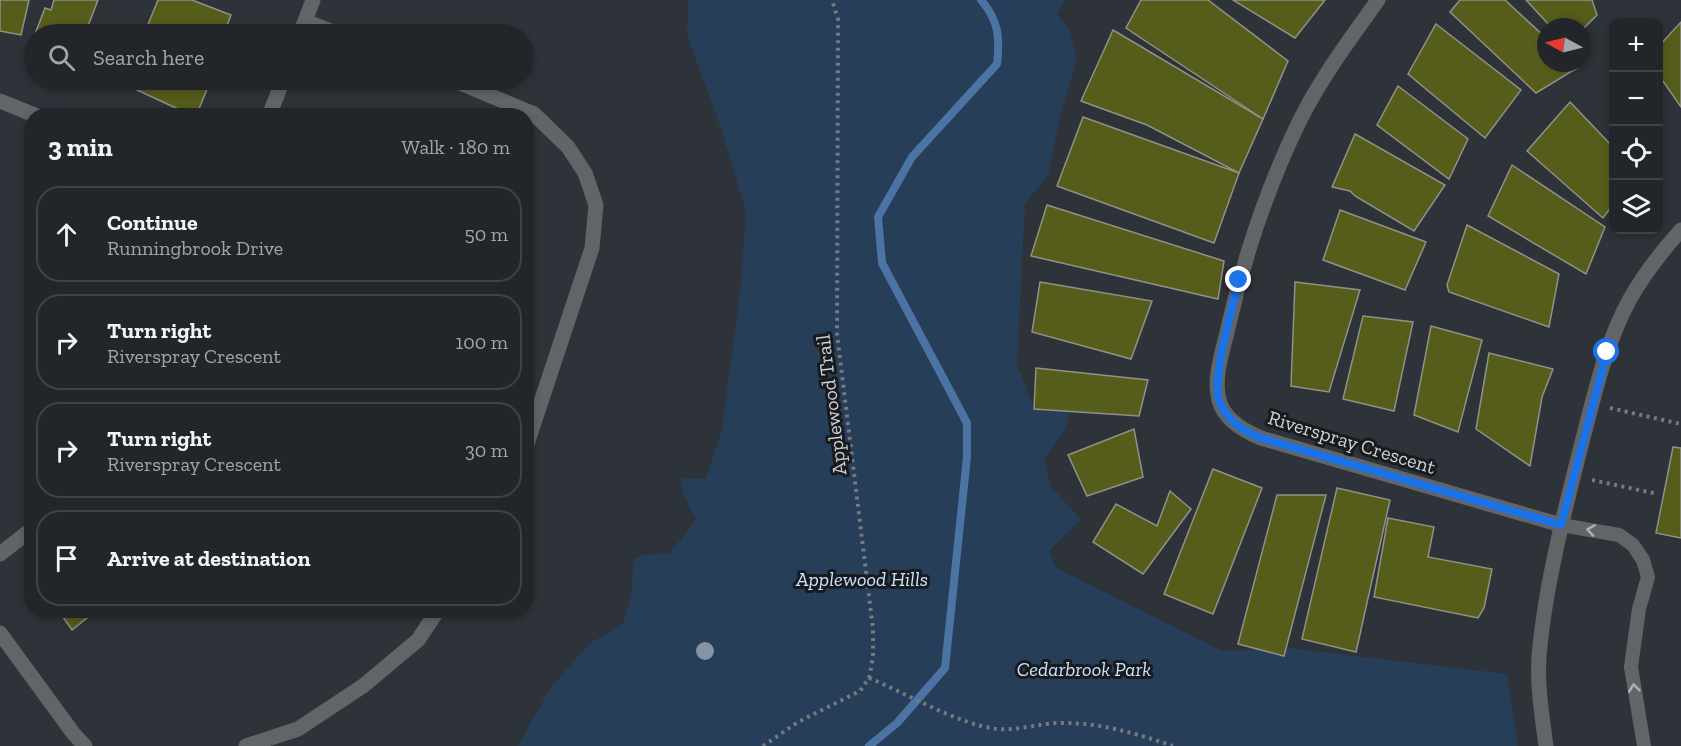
<!DOCTYPE html>
<html lang="en">
<head>
<meta charset="utf-8">
<style>
  body { margin:0; font-family:"Zilla Slab",serif; background:#2e3237; color:#f1f3f6 }
  .controls { position:absolute; right:18px; top:18px; display:grid; overflow:hidden; border-radius:12px; box-shadow:0 3px 9px #0003 }
  .controls button { width:54px; height:54px; display:grid; place-items:center; padding:0; border:0; border-bottom:2px solid #3f4347; background:#22262b; color:#f1f3f6; font:30px sans-serif }
  .compass { position:absolute; left:1537px; top:18px; width:54px; height:54px; border-radius:50%; background:#22262b; box-shadow:0 3px 9px #0003; rotate:277deg }
  .stop { position:absolute; width:18px; height:18px; margin:-14px; border:4px solid #1a73e8; border-radius:50%; background:#fff }
  .stop.end { background:#1a73e8; border-color:#fff; box-shadow:0 2px 6px #0008 }
  .list { margin:0; padding:0; list-style:none }
  h2 { display:flex; justify-content:space-between; align-items:center; height:78px; margin:0; padding:0 24px; font-size:26px }
  h2 small { font-size:20px; font-weight:400; color:#a2a5a9 }
  .list li { display:grid; grid-template-columns:39px 1fr auto; gap:18px; align-items:center; box-sizing:border-box; height:96px; margin:0 12px 12px; padding:0 12px; border:2px solid #3f4347; border-radius:24px }
  .list b { display:block; font-size:22px; white-space:nowrap }
  .list p { margin:0; font-size:20px; white-space:nowrap; color:#a2a5a9 }
  .list em { font-size:20px; font-style:normal; color:#a2a5a9 }
  .icon { flex:none; width:33px; height:33px; fill:none; stroke:currentColor; stroke-width:2; stroke-linecap:round; stroke-linejoin:round }
  .map { position:relative; flex:none; width:1681px; height:746px; overflow:hidden }
  .search { position:absolute; background:#22262b; box-shadow:0 3px 9px #0003; left:24px; top:24px; width:510px; height:66px; display:flex; align-items:center; gap:15px; box-sizing:border-box; padding:0 21px; border-radius:33px; color:#a2a5a9; font-size:22px }
  .panel { position:absolute; background:#22262b; box-shadow:0 3px 9px #0003; left:24px; top:108px; width:510px; height:510px; border-radius:24px }
  .map>svg:first-child { display:block }
  .green { fill:#273e59 }
  .lines { fill:none; stroke-linecap:round; stroke-linejoin:round }
  .stream { stroke:#4b74a4; stroke-width:8 }
  .building { fill:#565d1b; stroke:#909188; stroke-width:1.5 }
  .path { stroke:#767a7f; stroke-width:4; stroke-dasharray:3 4.5; stroke-linecap:butt }
  .service { stroke:#626568; stroke-width:14 }
  .minor { stroke:#626568; stroke-width:15 }
  .tertiary { stroke:#626568; stroke-width:15 }
  .tree { fill:#8494a6 }
  .oneway { stroke:#aeb1b5 }
  .route { stroke:#1a73e8; stroke-width:8 }
  .labels { text-anchor:middle; stroke-width:6; stroke-linejoin:round; paint-order:stroke }
  .street-label { font-size:20px; fill:#cfd2d6; stroke:#181a1d }
  .park-label { font-size:20px; font-style:italic; fill:#cae3ff; stroke:#181a1d }
</style>
</head>
<body>
<div class="map">
<svg width="1681" height="746" viewBox="0 0 1681 746">
  <rect width="100%" height="100%" fill="#2e3339"/>
  <polygon class="green" points="688,0 1066,0 1057,15 1068,28 1077,59 1062,109 1048,175 1025,204 1017,364 1034,409 1072,401 1066,429 1044,459 1051,486 1081,520 1049,551 1055,567 1222,651 1289,648 1507,674 1518,746 518,746 550,689 589,644 623,624 632,592 633,559 643,555 670,553 696,520 684,496 679,478 706,479 722,429 741,284 746,212 721,128 687,35"/>
  <g class="lines">
    <path class="stream" d="M 869,746 L 897,723 L 945,668 L 967,457 L 967,423 L 882,263 L 878,217 L 912,157 L 997,64 C 1000,38 999,21 981,0"/>
  </g>
  <g class="building">
    <polygon points="0,0 29,0 21,35 0,31"/>
    <polygon points="54,0 98,0 88,26 96,29 94,34 35,34 45,8 51,10"/>
    <polygon points="158,0 192,0 231,15 224,34 167,34 147,27"/>
    <polygon points="1141,0 1208,0 1288,61 1263,119 1126,28"/>
    <polygon points="1233,0 1325,0 1295,38"/>
    <polygon points="1460,0 1505,0 1546,38 1546,63 1572,63 1577,68 1536,93 1450,12"/>
    <polygon points="1526,0 1592,0 1597,15 1582,30 1582,27 1551,27"/>
    <polygon points="1681,22 1681,107 1658,74 1658,47"/>
    <polygon points="1436,24 1521,90 1485,138 1408,74"/>
    <polygon points="1113,30 1263,119 1239,173 1147,125 1081,101"/>
    <polygon points="123,80 204,80 210,82 196,116 193,116 122,83"/>
    <polygon points="1398,86 1468,139 1449,179 1377,125"/>
    <polygon points="1570,102 1614,148 1614,203 1603,218 1527,151"/>
    <polygon points="1083,117 1239,173 1214,243 1057,186"/>
    <polygon points="1355,134 1445,185 1414,231 1355,196 1350,191 1332,187"/>
    <polygon points="1512,165 1605,227 1586,274 1488,216"/>
    <polygon points="1047,205 1224,261 1218,299 1031,256"/>
    <polygon points="1340,210 1426,242 1405,290 1323,260"/>
    <polygon points="1467,225 1559,274 1549,327 1449,292 1447,285"/>
    <polygon points="1040,282 1152,301 1131,359 1032,332"/>
    <polygon points="1295,282 1360,290 1329,392 1291,386"/>
    <polygon points="1363,316 1413,322 1394,411 1343,399"/>
    <polygon points="1431,326 1482,340 1458,432 1414,415"/>
    <polygon points="1489,353 1553,369 1542,397 1530,466 1476,429"/>
    <polygon points="1036,368 1148,380 1139,416 1034,409"/>
    <polygon points="1134,429 1143,477 1087,496 1068,455"/>
    <polygon points="1673,447 1681,448 1681,538 1656,533"/>
    <polygon points="1213,469 1262,488 1213,614 1164,594"/>
    <polygon points="1337,488 1390,500 1356,652 1302,639"/>
    <polygon points="1170,491 1191,509 1143,574 1093,542 1116,504 1157,526"/>
    <polygon points="1277,495 1326,495 1284,656 1238,644"/>
    <polygon points="1388,518 1434,527 1428,557 1492,569 1484,608 1478,618 1374,597"/>
    <polygon points="58,610 97,610 72,630"/>
  </g>
  <g class="lines">
    <g class="path">
      <polyline points="1610,408 1681,424"/>
      <polyline points="1592,480 1658,494"/>
      <path d="M 869,678 C 906,693 959,725 997,729 C 1018,731 1040,723 1061,723 C 1101,723 1135,733 1173,746"/>
      <polyline points="763,746 798,722 860,691 869,678 873,657 873,629 837,334 838,19 832,0"/>
    </g>
    <polyline class="service" points="1561,525 1619,535 1633,545 1643,560 1648,577 1639,609 1631,667 1644,746"/>
    <g class="minor">
      <path d="M 1378,0 C 1350,39 1320,79 1299,122 C 1267,188 1244,257 1228,328 C 1223,351 1213,377 1219,400 C 1224,420 1244,431 1261,438 L 1561,525"/>
      <polyline points="305,21 338,34"/>
      <polyline points="453,80 534,114 568,147 585,173 596,205 592,248 526,447"/>
      <polyline points="0,101 37,116"/>
      <polyline points="0,633 73,733 85,746"/>
      <polyline points="246,746 298,729 363,686 418,640 438,610"/>
    </g>
    <g class="tertiary">
      <polyline points="300,34 313,0"/>
      <polyline points="269,116 283,80"/>
      <polyline points="0,554 32,529"/>
      <path d="M 1546,746 C 1542,716 1537,686 1539,656 C 1545,587 1564,513 1581,446 C 1594,397 1605,344 1630,299 C 1644,274 1662,251 1681,230"/>
    </g>
  </g>
  <circle class="tree" cx="705" cy="651" r="9"/>
  <defs><path id="oneway-chevron" d="M-2-3.5L2.5 0L-2 3.5" fill="none" stroke-width="1.6" stroke-linecap="round" stroke-linejoin="round" transform="scale(1.5)"/></defs>
  <g class="oneway">
    <use href="#oneway-chevron" transform="translate(1591 530) rotate(-171)"/>
    <use href="#oneway-chevron" transform="translate(1634 688) rotate(-97)"/>
  </g>
  <g class="lines">
    <path class="route" d="M 1239,280 C 1233,306 1210,382 1220,403 C 1229,422 1243,431 1261,438 L 1561,525 L 1607,352"/>
  </g>
  <g class="labels">
    <g class="street-label">
      <text transform="translate(831 405) rotate(-97)" y="7">Applewood Trail</text>
      <text transform="translate(1352 442) rotate(17)" y="7">Riverspray Crescent</text>
    </g>
    <g class="park-label">
      <text x="862" y="586">Applewood Hills</text>
      <text x="1084" y="676">Cedarbrook Park</text>
    </g>
  </g>
</svg>
<div class="controls">
<button>+</button>
<button>−</button>
<button><svg class="icon" aria-label="locate" viewBox="0 0 24 24"><circle cx="12" cy="12" r="6"/><path d="M12 2v4M12 18v4M2 12h4M18 12h4"/></svg></button>
<button><svg class="icon" aria-label="layers" viewBox="0 0 24 24"><path d="M12 4l9 5-9 5-9-5zM3 14l9 5 9-5"/></svg></button>
</div>
<svg class="compass" viewBox="-18 -18 36 36"><path d="M0-13l5 13h-10z" fill="#e53935"/><path d="M0 13l5-13h-10z" fill="#a2a5a9"/></svg>
<div class="stop" style="left:1607px;top:352px"></div>
<div class="stop end" style="left:1239px;top:280px"></div>
<div class="search"><svg class="icon" aria-label="search" viewBox="0 0 24 24"><circle cx="10" cy="10" r="6"/><path d="M15 15l6 6"/></svg>Search here</div>
<section class="panel">
<h2>3 min<small>Walk · 180 m</small></h2>
<ul class="list">
<li><svg class="icon" aria-label="ahead" viewBox="0 0 24 24"><path d="M12 20V5M6 11l6-6 6 6"/></svg><div><b>Continue</b><p>Runningbrook Drive</p></div><em>50 m</em></li>
<li><svg class="icon" aria-label="right" viewBox="0 0 24 24"><path d="M7 20v-9h11M14 6l5 5-5 5"/></svg><div><b>Turn right</b><p>Riverspray Crescent</p></div><em>100 m</em></li>
<li><svg class="icon" aria-label="right" viewBox="0 0 24 24"><path d="M7 20v-9h11M14 6l5 5-5 5"/></svg><div><b>Turn right</b><p>Riverspray Crescent</p></div><em>30 m</em></li>
<li><svg class="icon" aria-label="arrive" viewBox="0 0 24 24"><path d="M6 21V4h12l-3 4 3 4H6"/></svg><div><b>Arrive at destination</b></div></li>
</ul>
</section>
</div>
</body>
</html>
